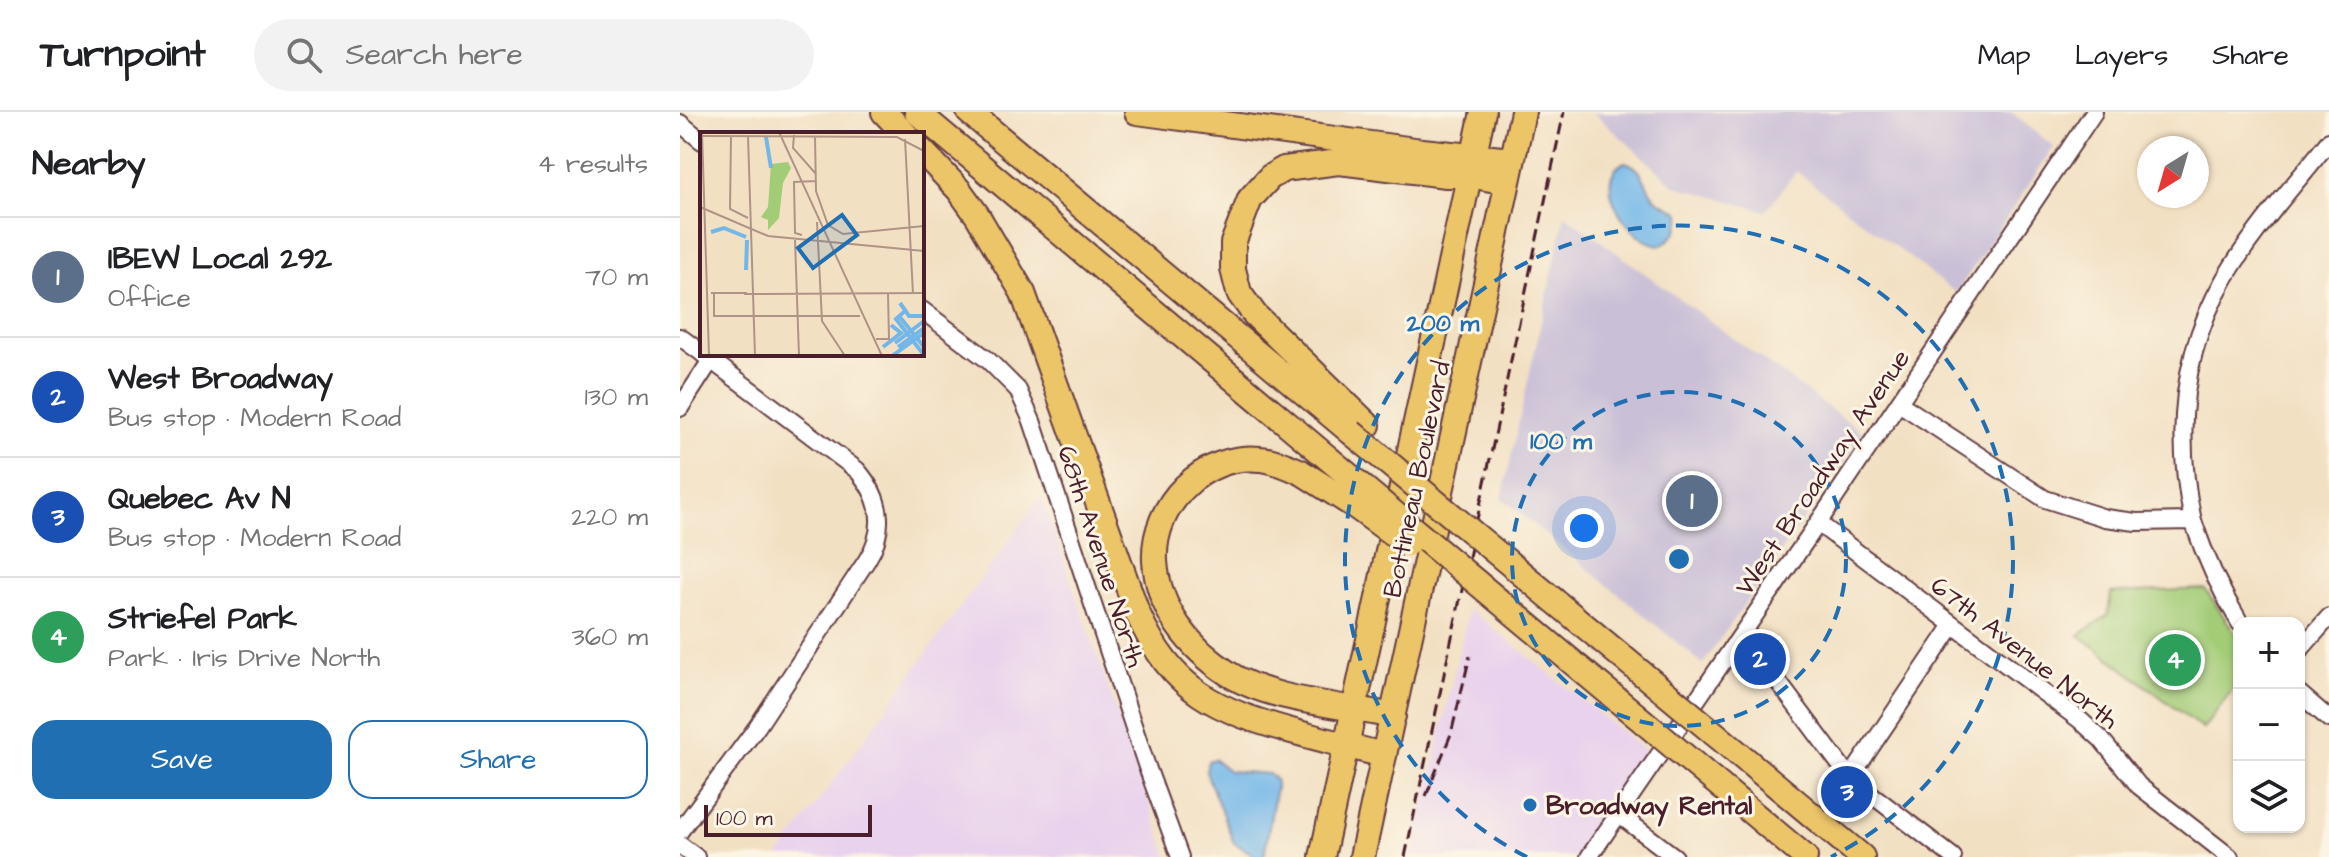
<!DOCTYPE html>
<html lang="en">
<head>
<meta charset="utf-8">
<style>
  body { margin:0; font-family:"Architects Daughter",sans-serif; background:#f2f2f2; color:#202124 }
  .controls { position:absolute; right:24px; bottom:24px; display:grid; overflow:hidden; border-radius:16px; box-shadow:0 2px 6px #0004 }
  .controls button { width:72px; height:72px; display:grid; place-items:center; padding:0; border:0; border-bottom:2px solid #e0e0e0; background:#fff; color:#202124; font:40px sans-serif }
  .compass { position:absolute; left:1457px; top:24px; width:72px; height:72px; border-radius:50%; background:#fff; box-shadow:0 2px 6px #0004; rotate:217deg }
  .scale { position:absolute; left:24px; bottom:20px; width:168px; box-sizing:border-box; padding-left:8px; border:4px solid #4a1f2b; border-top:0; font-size:22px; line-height:28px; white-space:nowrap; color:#4a1f2b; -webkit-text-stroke:6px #fcf5e5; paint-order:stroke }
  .you { position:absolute; left:904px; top:416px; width:28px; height:28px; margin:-20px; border:6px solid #fff; border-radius:50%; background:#1a73e8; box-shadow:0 0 0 12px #1a73e833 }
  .badge { display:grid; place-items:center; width:52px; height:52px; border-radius:50%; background:#1f6fb2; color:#fff; font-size:26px; font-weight:700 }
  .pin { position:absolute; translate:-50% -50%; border:4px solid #fff; box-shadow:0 2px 8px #0006 }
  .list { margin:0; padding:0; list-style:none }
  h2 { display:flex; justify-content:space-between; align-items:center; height:104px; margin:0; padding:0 32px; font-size:34px }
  h2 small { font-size:26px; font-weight:400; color:#757577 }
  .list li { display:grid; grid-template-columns:52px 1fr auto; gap:24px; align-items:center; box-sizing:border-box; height:120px; padding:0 32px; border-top:2px solid #e0e0e0 }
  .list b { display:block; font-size:30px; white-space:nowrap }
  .list p { margin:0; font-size:26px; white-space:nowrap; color:#757577 }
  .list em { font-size:26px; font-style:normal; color:#757577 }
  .actions { display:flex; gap:16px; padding:24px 32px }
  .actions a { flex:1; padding:18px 0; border:2px solid #1f6fb2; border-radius:24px; text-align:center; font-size:28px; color:#1f6fb2 }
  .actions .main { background:#1f6fb2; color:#fff }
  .icon { flex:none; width:44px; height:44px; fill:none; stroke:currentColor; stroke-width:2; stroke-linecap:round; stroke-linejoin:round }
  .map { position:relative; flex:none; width:1649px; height:745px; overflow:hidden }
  header { display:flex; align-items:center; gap:48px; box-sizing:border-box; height:112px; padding:0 40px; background:#fff; border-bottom:2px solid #e0e0e0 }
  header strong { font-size:38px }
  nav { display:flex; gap:44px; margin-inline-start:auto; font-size:28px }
  .search { width:560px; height:72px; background:#f2f2f2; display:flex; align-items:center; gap:20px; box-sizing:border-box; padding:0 28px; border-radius:44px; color:#757577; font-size:30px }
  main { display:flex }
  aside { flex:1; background:#fff }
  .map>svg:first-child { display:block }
  .built { fill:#e9d2ed }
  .industrial { fill:#c9bfd7 }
  .green { fill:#a3cc77; stroke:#767651; stroke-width:2 }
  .water { fill:#73b7e9; stroke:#5e6b8a; stroke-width:2 }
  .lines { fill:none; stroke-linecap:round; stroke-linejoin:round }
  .minor-casing { stroke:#633c42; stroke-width:20 }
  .highway-casing { stroke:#633c42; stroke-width:28 }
  .minor { stroke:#fff; stroke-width:16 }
  .highway { stroke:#edc569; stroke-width:24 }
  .rail { stroke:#4a1f2b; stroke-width:3; stroke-dasharray:12 6; stroke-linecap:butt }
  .highway-bridge-casing { stroke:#633c42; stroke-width:28; stroke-linecap:butt }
  .highway-bridge { stroke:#edc569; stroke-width:24 }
  .ring { fill:none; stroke:#1f6fb2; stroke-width:4; stroke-dasharray:14 10 }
  .poi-dot { fill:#1f6fb2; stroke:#fcf5e5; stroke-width:3 }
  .labels { text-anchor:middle; stroke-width:6; stroke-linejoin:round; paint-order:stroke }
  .street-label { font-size:26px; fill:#4a1f2b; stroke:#fcf5e5 }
  .poi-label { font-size:26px; font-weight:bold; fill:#4a1f2b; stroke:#fcf5e5; text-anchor:start }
  .inset-river { fill:none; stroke:#73b7e9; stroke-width:4 }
  .inset-road { fill:none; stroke:#af9386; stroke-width:2 }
  .view { fill:#1f6fb2; fill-opacity:0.15; stroke:#1f6fb2; stroke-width:4 }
  .inset-edge { fill:none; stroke:#4a1f2b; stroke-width:4 }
  .centre { fill:#1f6fb2; stroke:#fcf5e5; stroke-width:4 }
  .ring-label { font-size:24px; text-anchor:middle; font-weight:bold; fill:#1f6fb2; stroke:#fcf5e5; stroke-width:6; stroke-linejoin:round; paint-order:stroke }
</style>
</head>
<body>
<header>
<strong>Turnpoint</strong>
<div class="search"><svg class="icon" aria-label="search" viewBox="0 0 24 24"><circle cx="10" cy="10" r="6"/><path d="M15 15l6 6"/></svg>Search here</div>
<nav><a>Map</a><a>Layers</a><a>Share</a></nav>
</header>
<main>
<aside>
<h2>Nearby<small>4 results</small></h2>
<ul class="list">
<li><span class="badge" style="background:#5c6f8a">1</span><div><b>IBEW Local 292</b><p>Office</p></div><em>70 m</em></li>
<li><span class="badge" style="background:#1a4fb4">2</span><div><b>West Broadway</b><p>Bus stop · Modern Road</p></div><em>130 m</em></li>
<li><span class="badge" style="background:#1a4fb4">3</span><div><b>Quebec Av N</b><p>Bus stop · Modern Road</p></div><em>220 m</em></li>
<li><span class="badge" style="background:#2e9e5b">4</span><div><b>Striefel Park</b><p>Park · Iris Drive North</p></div><em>360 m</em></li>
</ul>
<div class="actions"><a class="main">Save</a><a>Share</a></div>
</aside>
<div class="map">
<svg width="1649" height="745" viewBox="0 0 1649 745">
  <rect width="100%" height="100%" fill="#fcf5e5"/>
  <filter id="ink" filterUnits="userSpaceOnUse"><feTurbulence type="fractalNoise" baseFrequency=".0125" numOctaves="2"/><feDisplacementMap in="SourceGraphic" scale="16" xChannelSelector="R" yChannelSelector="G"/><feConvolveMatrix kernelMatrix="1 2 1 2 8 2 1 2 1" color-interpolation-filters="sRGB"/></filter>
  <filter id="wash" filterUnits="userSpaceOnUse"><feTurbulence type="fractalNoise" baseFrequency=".006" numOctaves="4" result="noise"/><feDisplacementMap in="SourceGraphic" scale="32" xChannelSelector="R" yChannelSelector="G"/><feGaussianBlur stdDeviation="1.8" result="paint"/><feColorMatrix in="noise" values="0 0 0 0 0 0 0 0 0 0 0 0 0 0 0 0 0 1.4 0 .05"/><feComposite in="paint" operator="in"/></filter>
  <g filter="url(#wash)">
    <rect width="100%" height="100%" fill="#f2e0c3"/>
    <g class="built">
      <polygon points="361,384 488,745 98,745 354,394"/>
      <polygon points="789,497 968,641 896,745 732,745"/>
    </g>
    <g class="industrial">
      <polygon points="913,0 1331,0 1374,35 1276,181 1116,59 1086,99 995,74"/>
      <polygon points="885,103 1183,321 1023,552 822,386"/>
    </g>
    <polygon class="green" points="1525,477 1559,527 1559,569 1523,617 1399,523 1428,503 1431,481"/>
    <g class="water">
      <path d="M 945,50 C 964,56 963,70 973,84 C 978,92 992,94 1000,101 C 1002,116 994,125 982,133 C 952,134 907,68 945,50 Z"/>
      <polygon points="534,647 549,659 589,662 595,667 596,674 584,745 573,745 571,741 554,731 526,660 528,649"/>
    </g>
  </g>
  <g filter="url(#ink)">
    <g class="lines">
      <defs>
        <g id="minor">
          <polyline points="0,11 22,29"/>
          <polyline points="242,198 308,248 338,278 352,309 466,652 500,745"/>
          <polyline points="0,225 22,241"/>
          <path d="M 1219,291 L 1365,387 L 1425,406 L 1456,410 L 1513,409 C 1525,445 1540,478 1560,511"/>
          <polyline points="0,296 35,242"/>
          <path d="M 1513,409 C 1495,325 1501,241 1545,166 C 1574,117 1614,74 1649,29"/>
          <polyline points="1138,411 1400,608 1421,627 1459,674 1550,745"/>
          <polyline points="1053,534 1096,567 1170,666 1273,745"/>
          <polyline points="1619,539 1649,505"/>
          <polyline points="1619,581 1649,607"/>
          <polyline points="1170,666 1273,513"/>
          <polyline points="937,701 995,745"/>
          <path d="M 0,719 L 77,615 L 187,448 C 207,416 201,385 177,358 L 23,242"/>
          <polyline points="0,733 16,745"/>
          <polyline points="909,745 1138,411 1414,0"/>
        </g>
        <g id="highway">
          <polyline points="204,0 225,22"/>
          <polyline points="237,0 649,347"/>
          <polyline points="289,0 671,320"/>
          <polyline points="457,0 742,39 832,48"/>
          <path d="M 242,39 L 279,78 L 297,103 L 343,181 L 457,500 C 492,580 536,598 615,620 C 645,628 674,636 704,643"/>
          <polyline points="688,313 575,203 559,181 553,157 553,131 570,87 590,65 604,57 659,50 766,63 789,63 827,70"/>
          <path d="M 621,360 C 608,354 594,348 580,347 C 524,341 472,392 475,449 C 478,497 509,536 549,562 C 591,589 663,593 713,604"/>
          <polyline points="1035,622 1182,745"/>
          <polyline points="1013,651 1125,745"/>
          <polyline points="642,745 803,0"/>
          <polyline points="682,745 843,0"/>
        </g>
      </defs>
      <use href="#minor" class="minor-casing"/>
      <use href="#highway" class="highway-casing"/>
      <use href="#minor" class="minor"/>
      <use href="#highway" class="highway"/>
      <g class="rail">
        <polyline points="746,684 771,622 790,544"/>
        <polyline points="725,745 884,0"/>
      </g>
      <defs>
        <g id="highway-bridge">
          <polyline points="671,320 1035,622"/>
          <polyline points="649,347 1013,651"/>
          <polyline points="621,360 676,395 727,432"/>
        </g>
      </defs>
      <use href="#highway-bridge" class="highway-bridge-casing"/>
      <use href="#highway-bridge" class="highway-bridge"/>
    </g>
  </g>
  <g class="ring">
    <circle cx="999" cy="447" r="167"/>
    <path d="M847 745A334 334 0 1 1 1151 745"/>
  </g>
  <circle class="poi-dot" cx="850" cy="693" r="8"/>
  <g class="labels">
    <g class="street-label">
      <text transform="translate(1142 360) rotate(-56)" y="9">West Broadway Avenue</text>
      <text transform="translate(736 367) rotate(-78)" y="9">Bottineau Boulevard</text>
      <text transform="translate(422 444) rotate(72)" y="9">68th Avenue North</text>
      <text transform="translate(1345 540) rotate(38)" y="9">67th Avenue North</text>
    </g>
    <g class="poi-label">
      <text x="866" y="702">Broadway Rental</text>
    </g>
  </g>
  <g transform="translate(20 20)">
    <rect width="224" height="224" fill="#f2e0c3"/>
    <path d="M 88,30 L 91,36 L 83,51 L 79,86 L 68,98 L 68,88 L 61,85 L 68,75 L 71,32 Z" fill="#a3cc77"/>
    <path class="inset-river" d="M 66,5 L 71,36M 11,100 L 24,96 L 46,105M 46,138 L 47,108M 200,171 L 209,184 L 224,184M 205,179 L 196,187 L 224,223M 199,184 L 224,215M 195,211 L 224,189M 183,215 L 201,201 L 191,193M 198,215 L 224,196M 192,224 L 224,201"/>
    <path class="inset-road" d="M 2,0 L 9,224M 79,0 L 182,224M 94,3 L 93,16 L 116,42M 0,4 L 197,5 L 224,19M 31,4 L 30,77 L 48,86M 48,4 L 55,224M 115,5 L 116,59 L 128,93 L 143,102 L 224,94M 205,7 L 213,162M 0,75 L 68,104 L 224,119M 117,90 L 122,189 L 145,224M 102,103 L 95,101 L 94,50 L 116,49M 95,108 L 99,224M 11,161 L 47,161M 14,161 L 14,184 L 160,184M 44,162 L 224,161M 176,207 L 189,207 L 188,162"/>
    <path class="view" d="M 142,83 L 157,103 L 113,136 L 98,116 Z"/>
    <rect width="224" height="224" class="inset-edge"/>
  </g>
  <circle cx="999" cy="447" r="12" class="centre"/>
  <g class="ring-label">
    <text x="763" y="219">200 m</text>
    <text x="881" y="337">100 m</text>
  </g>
</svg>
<div class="controls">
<button>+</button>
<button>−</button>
<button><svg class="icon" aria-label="layers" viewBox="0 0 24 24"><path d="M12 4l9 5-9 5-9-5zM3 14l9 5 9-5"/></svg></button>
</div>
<svg class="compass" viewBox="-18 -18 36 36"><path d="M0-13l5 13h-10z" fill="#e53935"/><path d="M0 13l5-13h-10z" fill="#757577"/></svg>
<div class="scale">100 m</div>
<div class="you"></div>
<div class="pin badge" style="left:1012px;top:389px;background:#5c6f8a">1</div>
<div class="pin badge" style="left:1080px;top:547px;background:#1a4fb4">2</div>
<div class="pin badge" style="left:1167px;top:680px;background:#1a4fb4">3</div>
<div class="pin badge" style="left:1495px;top:548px;background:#2e9e5b">4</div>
</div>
</main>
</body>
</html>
